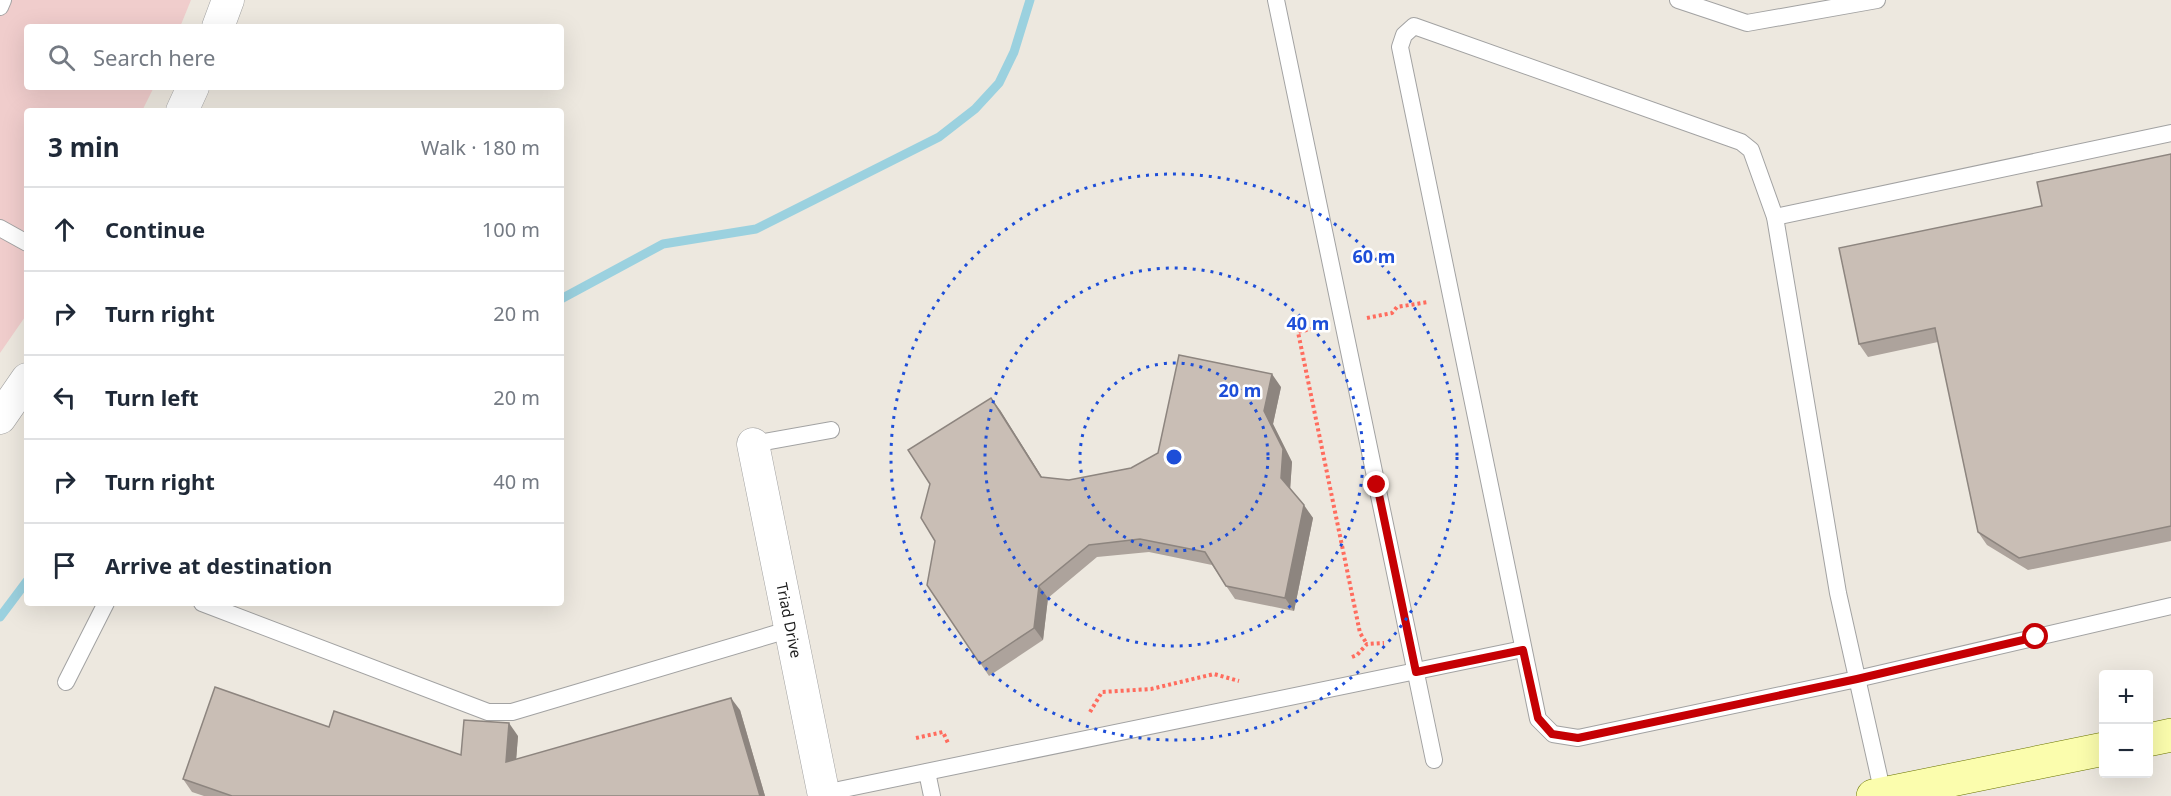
<!DOCTYPE html>
<html lang="en">
<head>
<meta charset="utf-8">
<style>
  body { margin:0; font-family:"Noto Sans",sans-serif; background:#f2f2f3; color:#1f2937 }
  .controls { position:absolute; right:18px; bottom:18px; display:grid; overflow:hidden; border-radius:6px; box-shadow:0 6px 24px #0002 }
  .controls button { width:54px; height:54px; display:grid; place-items:center; padding:0; border:0; border-bottom:2px solid #e0e1e3; background:#fff; color:#1f2937; font:30px sans-serif }
  .stop { position:absolute; width:18px; height:18px; margin:-14px; border:4px solid #c50004; border-radius:50%; background:#fff }
  .stop.end { background:#c50004; border-color:#fff; box-shadow:0 2px 6px #0008 }
  .list { margin:0; padding:0; list-style:none }
  h2 { display:flex; justify-content:space-between; align-items:center; height:78px; margin:0; padding:0 24px; font-size:26px }
  h2 small { font-size:20px; font-weight:400; color:#747a83 }
  .list li { display:grid; grid-template-columns:39px 1fr auto; gap:18px; align-items:center; box-sizing:border-box; height:84px; padding:0 24px; border-top:2px solid #e0e1e3 }
  .list b { display:block; font-size:22px; white-space:nowrap }
  .list em { font-size:20px; font-style:normal; color:#747a83 }
  .icon { flex:none; width:33px; height:33px; fill:none; stroke:currentColor; stroke-width:2; stroke-linecap:round; stroke-linejoin:round }
  .map { position:relative; flex:none; width:2171px; height:796px; overflow:hidden }
  .search { position:absolute; background:#fff; box-shadow:0 6px 24px #0002; left:24px; top:24px; width:540px; height:66px; display:flex; align-items:center; gap:15px; box-sizing:border-box; padding:0 21px; border-radius:6px; color:#747a83; font-size:22px }
  .panel { position:absolute; background:#fff; box-shadow:0 6px 24px #0002; left:24px; top:108px; width:540px; height:498px; border-radius:6px }
  .map>svg:first-child { display:block }
  .commercial { fill:#f0cdcc }
  .lines { fill:none; stroke-linecap:round; stroke-linejoin:round }
  .stream { stroke:#9bd1df; stroke-width:9 }
  .lane-casing { stroke:#a2a2a2; stroke-width:18 }
  .street-casing { stroke:#a2a2a2; stroke-width:33 }
  .secondary-casing { stroke:#697300; stroke-width:34 }
  .path { stroke:#ff6c5e; stroke-width:4; stroke-dasharray:3 3; stroke-linecap:butt }
  .lane { stroke:#fff; stroke-width:16 }
  .street { stroke:#fff; stroke-width:32 }
  .secondary { stroke:#fbfdad; stroke-width:33 }
  .wall { fill:#ada39c }
  .shaded-wall { fill:#8d857f }
  .building { fill:#c9beb5; stroke:#8d857f; stroke-width:1.5 }
  .route { stroke:#c50004; stroke-width:8 }
  .ring { fill:none; stroke:#1d4ed8; stroke-width:3; stroke-dasharray:3 6 }
  .labels { text-anchor:middle; stroke-width:5; stroke-linejoin:round; paint-order:stroke }
  .street-label { font-size:15px; fill:#1b1b1b; stroke:#fff }
  .centre { fill:#1d4ed8; stroke:#fff; stroke-width:3 }
  .ring-label { font-size:18px; text-anchor:middle; font-weight:bold; fill:#1d4ed8; stroke:#fff; stroke-width:5; stroke-linejoin:round; paint-order:stroke }
</style>
</head>
<body>
<div class="map">
<svg width="2171" height="796" viewBox="0 0 2171 796">
  <rect width="100%" height="100%" fill="#ede8df"/>
  <polygon class="commercial" points="0,0 191,0 180,27 27,27 27,87 154,87 142,111 27,111 27,314 0,353"/>
  <g class="lines">
    <g class="stream">
      <polyline points="561,299 663,244 756,229 939,137 975,109 999,83 1014,52 1030,0"/>
      <polyline points="0,617 27,581"/>
    </g>
    <defs>
      <g id="lane">
        <polyline points="1276,0 1434,760"/>
        <polyline points="1678,0 1747,23 1877,0"/>
        <polyline points="0,7 3,0"/>
        <polyline points="1775,217 2171,133"/>
        <polyline points="0,228 27,243"/>
        <polyline points="753,444 831,430"/>
        <polyline points="202,603 488,712 512,712 791,629"/>
        <polyline points="66,682 106,603"/>
        <polyline points="927,772 932,796"/>
        <polyline points="824,793 1523,649"/>
        <polyline points="1883,794 1838,593 1775,217 1751,150 1741,142 1414,26 1404,35 1400,47 1538,719 1553,734 1578,738 1857,679 2171,606"/>
      </g>
      <g id="street">
        <polyline points="218,27 228,0"/>
        <polyline points="182,111 193,87"/>
        <polyline points="0,418 27,379"/>
        <path id="s1" d="M 753,444 L 824,796"/>
      </g>
      <g id="secondary">
        <polyline points="2148,740 2171,735"/>
        <polyline points="1873,796 2104,749"/>
      </g>
    </defs>
    <use href="#lane" class="lane-casing"/>
    <use href="#street" class="street-casing"/>
    <use href="#secondary" class="secondary-casing"/>
    <g class="path">
      <polyline points="1367,318 1392,313 1397,307 1428,302"/>
      <polyline points="1319,327 1298,332 1360,633 1367,644"/>
      <polyline points="1352,657 1357,655 1367,644 1384,643"/>
      <polyline points="1090,712 1102,692 1151,689 1214,674 1239,681"/>
      <polyline points="916,738 943,732 948,743"/>
    </g>
    <use href="#lane" class="lane"/>
    <use href="#street" class="street"/>
    <use href="#secondary" class="secondary"/>
  </g>
  <g class="wall">
    <polygon points="2171,154 2171,541 2028,570 1987,545 1978,532 1938,342 1868,357 1859,344 2042,206"/>
    <polygon points="1281,387 1273,424 1292,462 1290,489 1313,518 1294,611 1235,599 1212,565 1149,552 1097,557 1048,598 1043,640 989,676 927,585 1000,410 1042,477 1069,480 1131,468"/>
    <polygon points="740,710 765,796 204,796 192,792 183,779 329,727 461,755 518,736 516,759"/>
  </g>
  <g class="shaded-wall">
    <polygon points="1272,374 1281,387 1273,424 1292,462 1290,491 1281,478 1264,411"/>
    <polygon points="991,398 1000,410 1050,490 1041,477"/>
    <polygon points="1304,505 1313,518 1294,611 1285,598"/>
    <polygon points="1039,586 1048,598 1043,640 1034,628"/>
    <polygon points="731,698 740,710 765,796 760,796"/>
    <polygon points="509,723 518,736 515,775 506,762"/>
  </g>
  <g class="building">
    <polygon points="2171,154 2171,526 2019,558 1978,532 1935,328 1859,344 1839,248 2042,206 2037,182"/>
    <polygon points="1179,355 1272,374 1264,411 1283,449 1281,478 1304,505 1285,598 1226,586 1205,552 1140,539 1089,545 1039,586 1034,628 980,664 927,585 935,541 921,518 930,484 908,450 991,398 1041,477 1069,480 1131,468 1158,453"/>
    <polygon points="215,687 329,727 334,711 461,755 464,720 509,723 506,762 731,698 760,796 232,796 183,779"/>
  </g>
  <g class="lines">
    <polyline class="route" points="1377,485 1416,672 1523,650 1538,718 1552,734 1578,738 1857,679 2036,637"/>
  </g>
  <g class="ring">
    <circle cx="1174" cy="457" r="94"/>
    <circle cx="1174" cy="457" r="189"/>
    <circle cx="1174" cy="457" r="283"/>
  </g>
  <g class="labels">
    <g class="street-label">
      <text dy="5" stroke="none"><textPath href="#s1" startOffset="180">Triad Drive</textPath></text>
    </g>
  </g>
  <circle cx="1174" cy="457" r="9" class="centre"/>
  <g class="ring-label">
    <text x="1374" y="263">60 m</text>
    <text x="1308" y="330">40 m</text>
    <text x="1240" y="397">20 m</text>
  </g>
</svg>
<div class="controls">
<button>+</button>
<button>−</button>
</div>
<div class="stop" style="left:2036px;top:637px"></div>
<div class="stop end" style="left:1377px;top:485px"></div>
<div class="search"><svg class="icon" aria-label="search" viewBox="0 0 24 24"><circle cx="10" cy="10" r="6"/><path d="M15 15l6 6"/></svg>Search here</div>
<section class="panel">
<h2>3 min<small>Walk · 180 m</small></h2>
<ul class="list">
<li><svg class="icon" aria-label="ahead" viewBox="0 0 24 24"><path d="M12 20V5M6 11l6-6 6 6"/></svg><div><b>Continue</b></div><em>100 m</em></li>
<li><svg class="icon" aria-label="right" viewBox="0 0 24 24"><path d="M7 20v-9h11M14 6l5 5-5 5"/></svg><div><b>Turn right</b></div><em>20 m</em></li>
<li><svg class="icon" aria-label="left" viewBox="0 0 24 24"><path d="M17 20v-9H6M10 6l-5 5 5 5"/></svg><div><b>Turn left</b></div><em>20 m</em></li>
<li><svg class="icon" aria-label="right" viewBox="0 0 24 24"><path d="M7 20v-9h11M14 6l5 5-5 5"/></svg><div><b>Turn right</b></div><em>40 m</em></li>
<li><svg class="icon" aria-label="arrive" viewBox="0 0 24 24"><path d="M6 21V4h12l-3 4 3 4H6"/></svg><div><b>Arrive at destination</b></div></li>
</ul>
</section>
</div>
</body>
</html>
